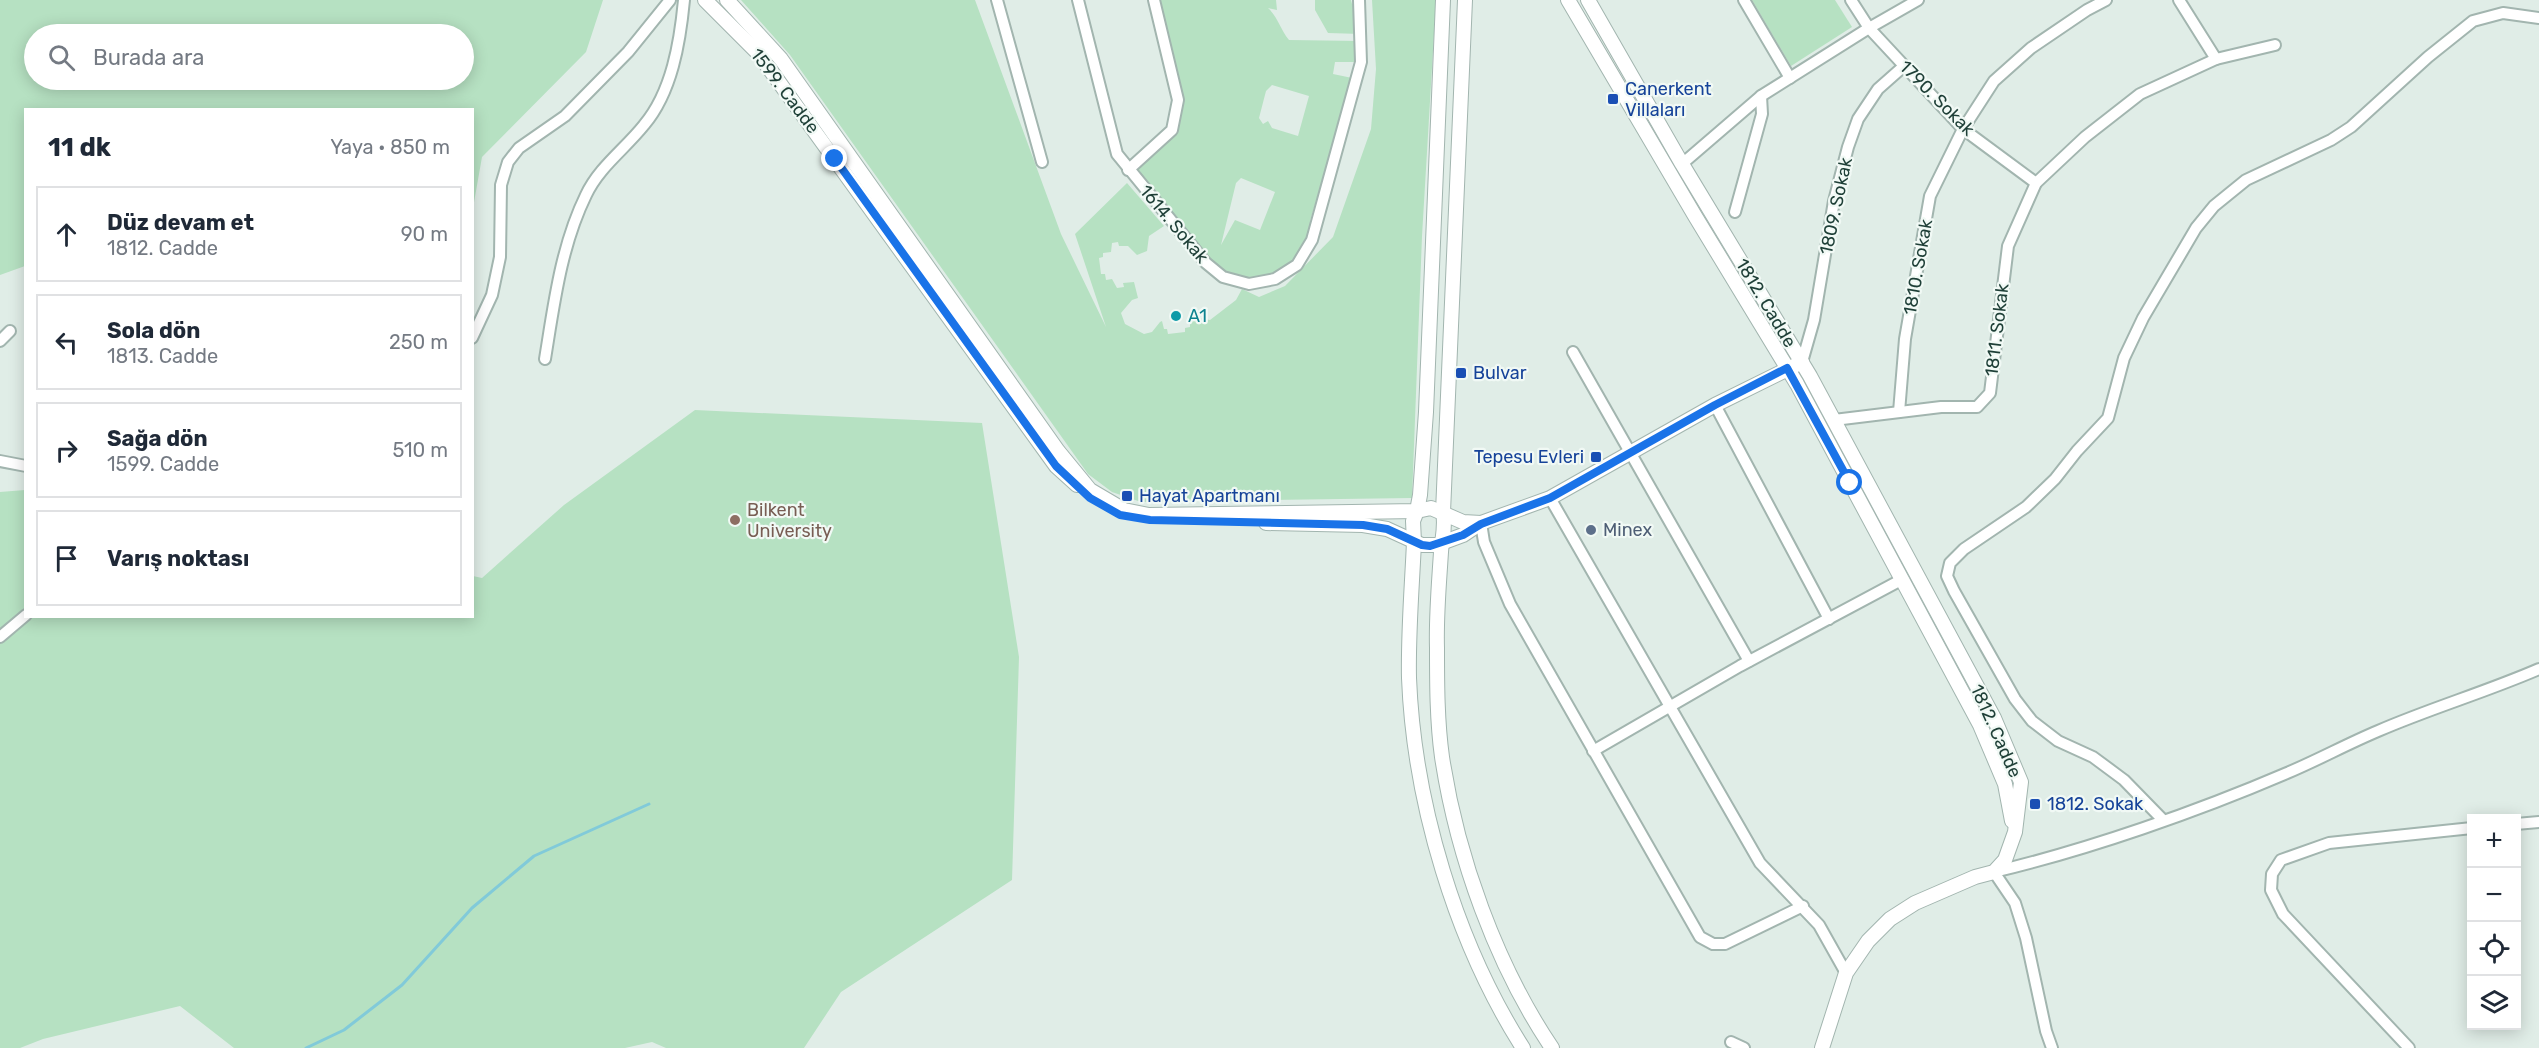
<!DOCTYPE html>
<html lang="tr">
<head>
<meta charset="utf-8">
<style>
  body { margin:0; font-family:Rubik,sans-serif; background:#f6f6f7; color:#1f2937 }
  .controls { position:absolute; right:18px; bottom:18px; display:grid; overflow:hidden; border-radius:0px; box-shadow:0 3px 15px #0003 }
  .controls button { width:54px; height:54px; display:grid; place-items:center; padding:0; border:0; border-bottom:2px solid #e0e1e3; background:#fff; color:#1f2937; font:30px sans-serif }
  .stop { position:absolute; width:18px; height:18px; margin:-14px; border:4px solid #1a73e8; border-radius:50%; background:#fff }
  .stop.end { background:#1a73e8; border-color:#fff; box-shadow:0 2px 6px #0008 }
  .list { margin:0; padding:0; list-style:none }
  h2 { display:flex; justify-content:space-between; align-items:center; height:78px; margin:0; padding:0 24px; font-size:26px }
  h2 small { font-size:20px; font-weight:400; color:#747a83 }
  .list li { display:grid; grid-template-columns:39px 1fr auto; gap:18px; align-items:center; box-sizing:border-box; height:96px; margin:0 12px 12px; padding:0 12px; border:2px solid #e0e1e3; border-radius:0px }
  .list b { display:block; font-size:22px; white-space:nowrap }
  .list p { margin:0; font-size:20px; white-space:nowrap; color:#747a83 }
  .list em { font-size:20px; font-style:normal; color:#747a83 }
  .icon { flex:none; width:33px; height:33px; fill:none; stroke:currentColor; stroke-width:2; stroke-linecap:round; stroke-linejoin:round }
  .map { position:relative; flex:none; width:2539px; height:1048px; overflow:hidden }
  .search { position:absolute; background:#fff; box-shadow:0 3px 15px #0003; left:24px; top:24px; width:450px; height:66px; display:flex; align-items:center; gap:15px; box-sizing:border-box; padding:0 21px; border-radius:33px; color:#747a83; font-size:22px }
  .panel { position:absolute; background:#fff; box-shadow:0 3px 15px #0003; left:24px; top:108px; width:450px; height:510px; border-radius:0px }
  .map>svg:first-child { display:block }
  .green { fill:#b6e1c2; fill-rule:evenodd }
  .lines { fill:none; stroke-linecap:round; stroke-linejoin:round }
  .stream { stroke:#81cad9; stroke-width:3 }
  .minor-casing { stroke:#a2b5af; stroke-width:14 }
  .tertiary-casing { stroke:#a2b5af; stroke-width:16 }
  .minor { stroke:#fff; stroke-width:10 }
  .tertiary { stroke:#fff; stroke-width:14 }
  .route { stroke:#1a73e8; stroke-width:8 }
  .transit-dot { fill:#1a4fb4; stroke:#f1f9f5; stroke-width:2 }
  .culture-dot { fill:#0f9aa8; stroke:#f1f9f5; stroke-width:2 }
  .education-dot { fill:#8d6e63; stroke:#f1f9f5; stroke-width:2 }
  .service-dot { fill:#5c6f8a; stroke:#f1f9f5; stroke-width:2 }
  .labels { text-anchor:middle; stroke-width:4.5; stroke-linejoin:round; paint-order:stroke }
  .transit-label { font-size:18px; fill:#164399; stroke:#f1f9f5; text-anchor:start }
  .street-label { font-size:18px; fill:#1e3f37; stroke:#f1f9f5 }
  .culture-label { font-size:18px; fill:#0d838f; stroke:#f1f9f5; text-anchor:start }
  .education-label { font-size:18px; fill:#785e54; stroke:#f1f9f5; text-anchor:start }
  .service-label { font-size:18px; fill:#4e5e75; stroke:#f1f9f5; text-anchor:start }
</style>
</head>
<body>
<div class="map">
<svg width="2539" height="1048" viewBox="0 0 2539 1048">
  <rect width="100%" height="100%" fill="#e0ede7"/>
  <g class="green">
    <path d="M 0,0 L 603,0 L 586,52 L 482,157 L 473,208 L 472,110 L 26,110 L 25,266 L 0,275 ZM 34,34 L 464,34 L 464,80 L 34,80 Z"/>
    <polygon points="741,0 975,0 1061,234 1106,327 1075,234 1127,183 1164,226 1149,236 1147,251 1137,255 1128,246 1119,246 1118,242 1112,243 1111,252 1103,253 1103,257 1099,258 1101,274 1105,274 1106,280 1112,279 1117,288 1124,287 1123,283 1134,282 1138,298 1132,300 1121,313 1125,324 1144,334 1152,332 1160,322 1162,321 1164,329 1167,329 1168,334 1185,332 1185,328 1190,327 1190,321 1194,320 1194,317 1210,320 1236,300 1242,289 1259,297 1285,286 1333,237 1371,129 1376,69 1372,0 1436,0 1422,236 1412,498 1141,502 1112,492 1088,474 790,55"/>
    <path d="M 1158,0 L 1276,0 L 1277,10 L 1268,8 C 1278,17 1280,29 1289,40 L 1361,41 L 1361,62 L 1335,62 L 1333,74 L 1357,79 L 1336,134 L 1310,221 L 1317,225 L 1297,265 L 1249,284 L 1223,277 L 1128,170 L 1172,130 L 1178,100 ZM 1272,85 L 1309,96 L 1298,136 L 1272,128 L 1268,121 L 1263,124 L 1259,118 L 1266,91 ZM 1241,178 L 1275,192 L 1260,230 L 1235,220 L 1221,245 L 1236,183 Z"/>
    <polygon points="1315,0 1351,0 1352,4 1359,3 1361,34 1328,33 1315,10"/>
    <polygon points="1752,0 1835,0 1852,27 1791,66"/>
    <polygon points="695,410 982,423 1019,657 1012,880 841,992 804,1048 666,1048 652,1042 625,1048 234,1048 180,1006 43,1039 20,1048 0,1048 0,492 25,490 26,616 472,616 473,576 482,578 564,505"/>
  </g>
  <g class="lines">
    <polyline class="stream" points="306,1048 344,1030 402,985 472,908 534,856 649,804"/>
    <defs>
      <g id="minor">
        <polyline points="997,0 1042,162"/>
        <polyline points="1078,0 1117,154 1206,263 1223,277 1249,284 1275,279 1297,265 1312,240 1361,62 1359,0"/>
        <polyline points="1744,0 1790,78"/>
        <polyline points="1851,0 1869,28 1963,129 2036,183"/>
        <polyline points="2216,59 2275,45"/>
        <polyline points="1682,164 1761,96 1869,28 1918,0"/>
        <polyline points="1128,170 1172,130 1178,100 1154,0"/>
        <polyline points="1735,212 1762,114 1761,96"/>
        <polyline points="472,338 492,295 500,257 501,185 508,162 519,148 565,116 628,52 670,0"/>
        <polyline points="0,341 10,331"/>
        <polyline points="1573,352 1749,661"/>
        <path d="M 545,359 C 554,304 561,246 586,195 C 599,167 625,149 644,125 C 672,92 680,42 684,0"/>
        <polyline points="1802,362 1814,320 1834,201 1848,147 1858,119 1878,89 1904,66"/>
        <polyline points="1715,405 1829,619"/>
        <polyline points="1899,412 1905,339 1930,196 1963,129 1994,81 2031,48 2087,10 2106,0"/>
        <polyline points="1834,420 1941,407 1977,407 1990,393 2008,246 2036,183 2085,137 2140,94 2216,59 2179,0"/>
        <polyline points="0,461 26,466"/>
        <polyline points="1550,498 1760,863 1819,925 1846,973"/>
        <polyline points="1481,523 1484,542 1510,604 1700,937 1713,944 1725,944 1803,906"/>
        <polyline points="0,637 26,615"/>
        <polyline points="1593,751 1740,666 1901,580"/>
        <polyline points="2163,820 2124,780 2093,757 2058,741 2032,721 2015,699 1954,591 1947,576 1950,563 1964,549 2026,507 2055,479 2077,451 2108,418 2124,358 2143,318 2196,228 2214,206 2246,180 2331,140 2351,127 2428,57 2473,21 2503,13 2539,18"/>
        <polyline points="2516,824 2539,822"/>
        <polyline points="1731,1042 1744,1048"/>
        <path d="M 2052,1048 L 2046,1031 L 2026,938 L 2015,903 L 1994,872 C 2090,849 2196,812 2287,773 C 2318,760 2347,744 2378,731 C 2431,708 2486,692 2539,669"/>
        <polyline points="2409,1048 2283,914 2271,890 2272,874 2281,860 2329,843 2472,828"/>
      </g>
      <g id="tertiary">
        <polyline points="705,0 758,53 1056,466 1077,485"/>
        <polyline points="727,0 781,59 1058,451 1090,490 1124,510 1149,515 1417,511 1420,495 1426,412 1443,0"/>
        <path d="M 1465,0 L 1443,512 C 1446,527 1442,538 1441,552 C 1439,584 1436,616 1437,648 C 1437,683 1437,721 1442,757 C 1457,856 1496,965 1552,1048"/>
        <polyline points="1568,0 1695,216 1797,384 1980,725 2005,784 2012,821"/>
        <polyline points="1588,0 1682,164 1810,376 1994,718 2021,782 2015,832 2005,860 1994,872 1975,877 1915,903 1890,919 1868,941 1846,973 1822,1048"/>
        <polyline points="1266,523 1363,525 1387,529 1422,545 1436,545 1463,535 1481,523 1550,498 1715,405 1802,362"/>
        <path d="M 1481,523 L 1463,522 L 1431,508 L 1417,511 L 1413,521 L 1414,542 C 1412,587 1408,633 1409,678 C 1414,803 1456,943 1523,1048"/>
      </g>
    </defs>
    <use href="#minor" class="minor-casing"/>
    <use href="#tertiary" class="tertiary-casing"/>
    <use href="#minor" class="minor"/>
    <use href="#tertiary" class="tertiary"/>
  </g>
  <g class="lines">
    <polyline class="route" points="835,159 1056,466 1090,498 1120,515 1150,520 1363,525 1387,529 1422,545 1430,546 1463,535 1481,524 1550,498 1715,405 1787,368 1850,483"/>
  </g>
  <g class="transit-dot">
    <rect x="1607" y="93" width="12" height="12" rx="3"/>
    <rect x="1455" y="367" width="12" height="12" rx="3"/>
    <rect x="1590" y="451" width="12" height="12" rx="3"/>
    <rect x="1121" y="490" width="12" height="12" rx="3"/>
    <rect x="2029" y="798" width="12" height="12" rx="3"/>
  </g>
  <circle class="culture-dot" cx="1176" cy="316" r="6"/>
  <circle class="education-dot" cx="735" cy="520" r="6"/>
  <circle class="service-dot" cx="1591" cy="530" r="6"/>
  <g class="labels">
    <g class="transit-label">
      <text x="1625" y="95">Canerkent<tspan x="1625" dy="21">Villaları</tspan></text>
      <text x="1473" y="379">Bulvar</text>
      <text x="1584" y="463" text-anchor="end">Tepesu Evleri</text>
      <text x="1139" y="502">Hayat Apartmanı</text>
      <text x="2047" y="810">1812. Sokak</text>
    </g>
    <g class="street-label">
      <text transform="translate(785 91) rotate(53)" y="6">1599. Cadde</text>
      <text transform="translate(1937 98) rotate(45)" y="6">1790. Sokak</text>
      <text transform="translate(1836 206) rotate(-78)" y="6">1809. Sokak</text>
      <text transform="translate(1174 224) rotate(50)" y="6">1614. Sokak</text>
      <text transform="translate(1918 267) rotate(-80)" y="6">1810. Sokak</text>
      <text transform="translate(1766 303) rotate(59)" y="6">1812. Cadde</text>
      <text transform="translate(1997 330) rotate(-83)" y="6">1811. Sokak</text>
      <text transform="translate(1996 731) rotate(66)" y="6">1812. Cadde</text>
    </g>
    <g class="culture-label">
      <text x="1188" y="322">A1</text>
    </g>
    <g class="education-label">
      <text x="747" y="516">Bilkent<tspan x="747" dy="21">University</tspan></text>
    </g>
    <g class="service-label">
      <text x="1603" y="536">Minex</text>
    </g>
  </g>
</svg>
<div class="controls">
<button>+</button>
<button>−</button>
<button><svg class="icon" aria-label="locate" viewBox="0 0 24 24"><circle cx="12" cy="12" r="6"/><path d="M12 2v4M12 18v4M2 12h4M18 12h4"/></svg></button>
<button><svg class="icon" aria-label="layers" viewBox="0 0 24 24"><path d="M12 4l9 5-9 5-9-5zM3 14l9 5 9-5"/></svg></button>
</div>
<div class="stop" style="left:1850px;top:483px"></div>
<div class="stop end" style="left:835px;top:159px"></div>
<div class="search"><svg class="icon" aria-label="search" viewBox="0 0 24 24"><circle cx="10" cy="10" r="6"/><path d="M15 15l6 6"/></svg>Burada ara</div>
<section class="panel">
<h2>11 dk<small>Yaya · 850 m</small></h2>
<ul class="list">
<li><svg class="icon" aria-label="ahead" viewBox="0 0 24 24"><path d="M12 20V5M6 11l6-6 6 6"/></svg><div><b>Düz devam et</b><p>1812. Cadde</p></div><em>90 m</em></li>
<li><svg class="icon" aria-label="left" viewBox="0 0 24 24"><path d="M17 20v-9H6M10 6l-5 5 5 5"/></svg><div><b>Sola dön</b><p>1813. Cadde</p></div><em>250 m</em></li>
<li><svg class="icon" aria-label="right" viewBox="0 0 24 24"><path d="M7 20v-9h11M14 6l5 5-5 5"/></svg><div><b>Sağa dön</b><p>1599. Cadde</p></div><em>510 m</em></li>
<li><svg class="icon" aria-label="arrive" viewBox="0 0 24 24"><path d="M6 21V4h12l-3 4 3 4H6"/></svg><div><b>Varış noktası</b></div></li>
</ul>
</section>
</div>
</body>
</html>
